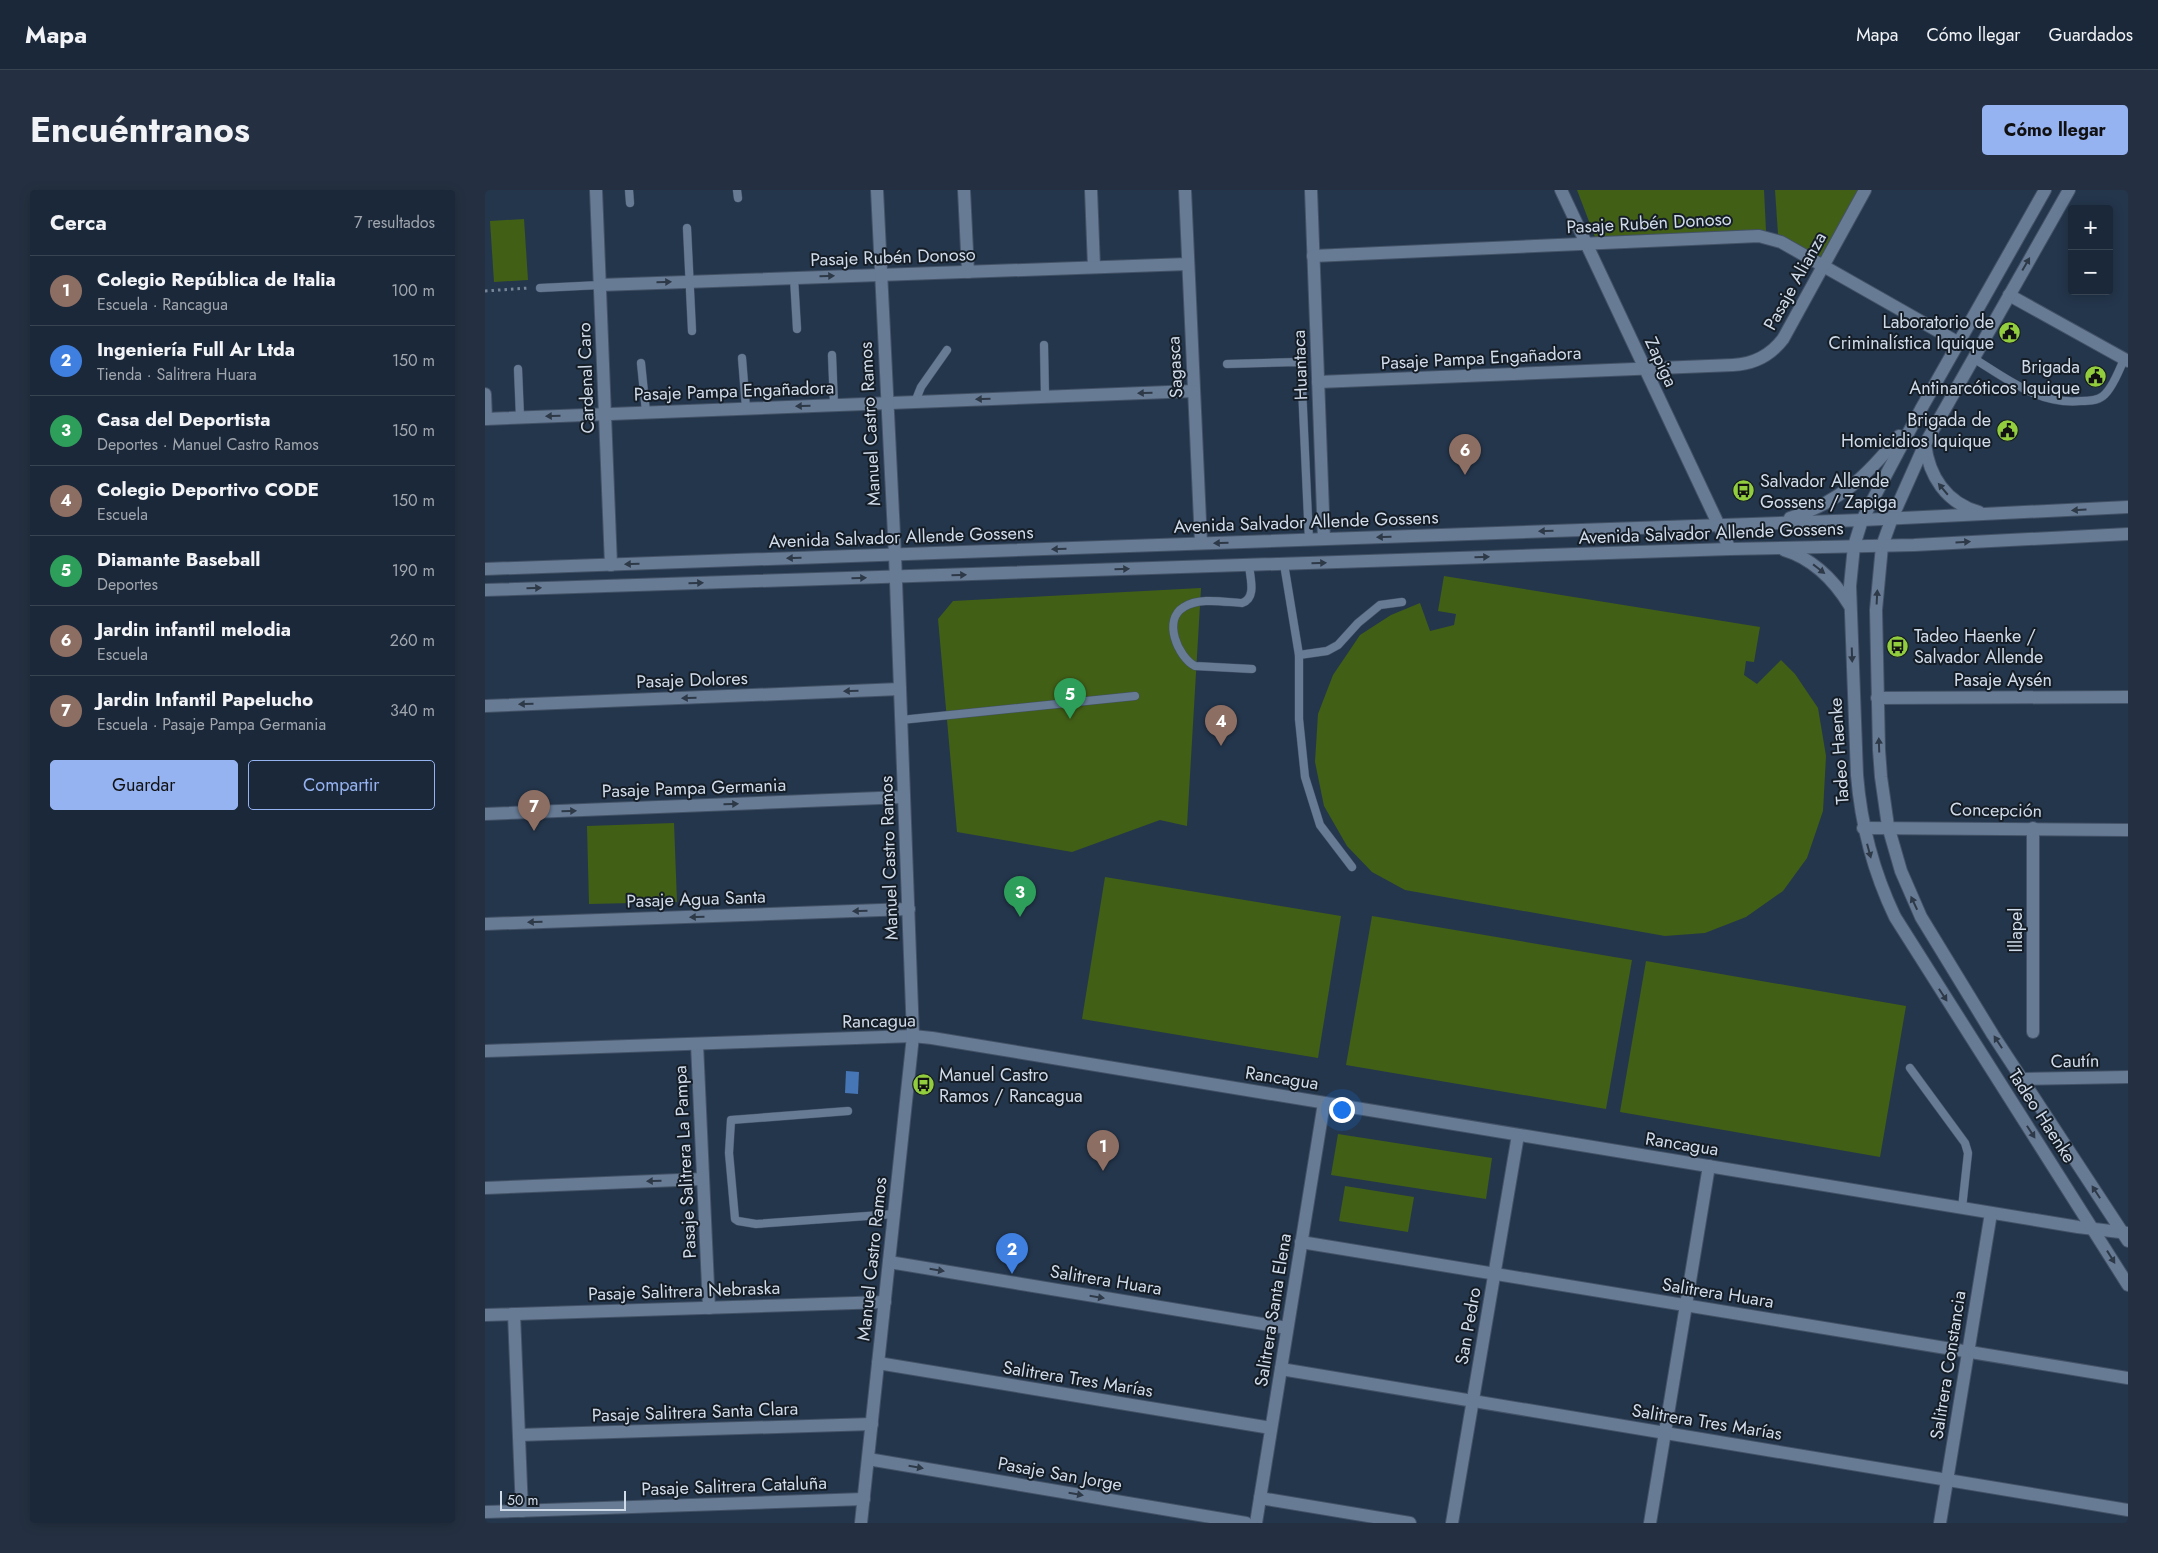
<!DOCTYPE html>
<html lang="es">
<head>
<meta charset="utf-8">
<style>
  body { margin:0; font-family:Jost,sans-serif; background:#243041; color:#f1f3f6 }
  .controls { position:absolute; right:15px; top:15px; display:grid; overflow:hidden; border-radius:5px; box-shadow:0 2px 12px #0003 }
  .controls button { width:45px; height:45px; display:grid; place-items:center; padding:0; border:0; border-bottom:1px solid #394453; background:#1b2839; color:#f1f3f6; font:25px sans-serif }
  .scale { position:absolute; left:15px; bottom:12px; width:126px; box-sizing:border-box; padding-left:5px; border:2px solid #d0dbea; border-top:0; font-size:14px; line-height:18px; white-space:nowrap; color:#d0dbea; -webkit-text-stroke:4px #151d27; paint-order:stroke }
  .you { position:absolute; left:856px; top:919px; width:18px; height:18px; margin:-12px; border:4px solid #fff; border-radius:50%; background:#1a73e8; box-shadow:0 0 0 8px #1a73e833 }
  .badge { display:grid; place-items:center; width:32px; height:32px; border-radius:50%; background:#95b2f1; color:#fff; font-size:16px; font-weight:700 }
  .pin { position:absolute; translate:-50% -41px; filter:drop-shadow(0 1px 2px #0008) }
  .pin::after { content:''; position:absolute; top:26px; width:18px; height:15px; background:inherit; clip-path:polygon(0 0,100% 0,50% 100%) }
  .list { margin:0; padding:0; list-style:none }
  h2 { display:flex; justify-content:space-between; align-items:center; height:65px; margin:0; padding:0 20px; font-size:21px }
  h2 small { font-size:16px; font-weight:400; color:#a0a6ae }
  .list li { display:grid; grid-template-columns:32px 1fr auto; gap:15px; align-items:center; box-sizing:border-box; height:70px; padding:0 20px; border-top:1px solid #394453 }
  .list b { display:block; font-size:19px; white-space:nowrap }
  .list p { margin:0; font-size:16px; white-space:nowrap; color:#a0a6ae }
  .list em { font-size:16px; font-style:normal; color:#a0a6ae }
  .actions { display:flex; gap:10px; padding:15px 20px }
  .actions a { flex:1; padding:11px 0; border:1px solid #95b2f1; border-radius:5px; text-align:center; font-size:18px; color:#95b2f1 }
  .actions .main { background:#95b2f1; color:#111 }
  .map { position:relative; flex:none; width:1643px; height:1333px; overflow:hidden; border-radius:5px }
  header { display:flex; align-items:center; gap:30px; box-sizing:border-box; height:70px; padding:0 25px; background:#1b2839; border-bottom:1px solid #394453 }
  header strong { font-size:24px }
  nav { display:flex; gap:28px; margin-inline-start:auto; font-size:18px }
  .intro { display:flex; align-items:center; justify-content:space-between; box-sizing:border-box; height:120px; padding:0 30px }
  h1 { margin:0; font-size:35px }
  .button { padding:12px 22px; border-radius:5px; background:#95b2f1; color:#111; font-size:18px; font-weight:700 }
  main { display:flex; gap:30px; padding:0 30px }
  aside { flex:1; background:#1b2839; border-radius:5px; box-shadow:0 2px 12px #0003 }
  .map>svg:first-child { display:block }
  .green { fill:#425f16 }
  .water { fill:#4676b5 }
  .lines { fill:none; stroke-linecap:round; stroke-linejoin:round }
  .lane-casing { stroke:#435266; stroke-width:9 }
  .street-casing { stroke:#435266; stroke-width:14 }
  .secondary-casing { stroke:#435266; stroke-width:14 }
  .path { stroke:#758497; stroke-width:3; stroke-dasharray:2.5 4; stroke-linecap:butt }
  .lane { stroke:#677b95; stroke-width:8 }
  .street { stroke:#677b95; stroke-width:12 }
  .secondary { stroke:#677b95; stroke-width:12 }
  .oneway { fill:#2e3948 }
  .labels { text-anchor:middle; stroke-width:4; stroke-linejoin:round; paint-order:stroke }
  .street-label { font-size:18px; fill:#d0dbea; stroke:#151d27 }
  .poi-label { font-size:18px; fill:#d0dbea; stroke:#151d27; text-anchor:end }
</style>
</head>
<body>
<header>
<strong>Mapa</strong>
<nav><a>Mapa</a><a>Cómo llegar</a><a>Guardados</a></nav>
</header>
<div class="intro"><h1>Encuéntranos</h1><a class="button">Cómo llegar</a></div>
<main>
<aside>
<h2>Cerca<small>7 resultados</small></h2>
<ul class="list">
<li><span class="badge" style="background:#8d6e63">1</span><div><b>Colegio República de Italia</b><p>Escuela · Rancagua</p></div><em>100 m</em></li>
<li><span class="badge" style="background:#3f7fe0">2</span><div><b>Ingeniería Full Ar Ltda</b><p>Tienda · Salitrera Huara</p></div><em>150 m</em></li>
<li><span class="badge" style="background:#2e9e5b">3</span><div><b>Casa del Deportista</b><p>Deportes · Manuel Castro Ramos</p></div><em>150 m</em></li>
<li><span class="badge" style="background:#8d6e63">4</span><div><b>Colegio Deportivo CODE</b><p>Escuela</p></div><em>150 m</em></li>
<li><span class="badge" style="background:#2e9e5b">5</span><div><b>Diamante Baseball</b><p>Deportes</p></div><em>190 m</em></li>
<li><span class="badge" style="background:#8d6e63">6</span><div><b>Jardin infantil melodia</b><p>Escuela</p></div><em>260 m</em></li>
<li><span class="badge" style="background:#8d6e63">7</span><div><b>Jardin Infantil Papelucho</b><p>Escuela · Pasaje Pampa Germania</p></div><em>340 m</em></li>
</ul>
<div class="actions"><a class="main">Guardar</a><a>Compartir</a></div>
</aside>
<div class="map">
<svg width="1643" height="1333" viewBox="0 0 1643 1333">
  <rect width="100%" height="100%" fill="#24364c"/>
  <g class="green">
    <polygon points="1092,0 1279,0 1281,41 1110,47"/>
    <polygon points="1290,0 1378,0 1339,69 1293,44"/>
    <polygon points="39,29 43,90 9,92 5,31"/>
    <polygon points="959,386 1275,437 1269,472 1261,471 1259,485 1272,494 1296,470 1310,484 1333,518 1341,566 1338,621 1322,668 1298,701 1261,727 1220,743 1180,746 920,700 887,682 862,656 839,616 830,572 833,524 848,485 875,445 906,425 935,413 945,441 969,435 971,424 953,421"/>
    <polygon points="716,398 702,636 675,630 587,662 472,642 453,429 468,411"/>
    <polygon points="189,633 192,712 104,714 102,636"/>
    <polygon points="620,687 856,726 833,868 597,829"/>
    <polygon points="887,726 1147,770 1121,919 861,875"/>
    <polygon points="1161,771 1421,816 1395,967 1135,922"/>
    <polygon points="853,944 1007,968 1001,1009 846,985"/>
    <polygon points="860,996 929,1007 923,1042 854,1031"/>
  </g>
  <polygon class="water" points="361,881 374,882 373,904 360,903"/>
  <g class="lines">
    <defs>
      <g id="lane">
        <polyline points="144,0 145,13"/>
        <polyline points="252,0 253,8"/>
        <polyline points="202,38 207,141"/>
        <polyline points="309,88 312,139"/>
        <polyline points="55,98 115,95"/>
        <polyline points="559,155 560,207"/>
        <polyline points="347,165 349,215"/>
        <polyline points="257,168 261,218"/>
        <path d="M 1488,168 C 1522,189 1554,215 1596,211 C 1603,211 1612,211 1618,206 C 1626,200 1635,179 1639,169"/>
        <polyline points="156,173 161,222"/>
        <polyline points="742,174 812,172 816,175 824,350"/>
        <polyline points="33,179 35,227"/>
        <polyline points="430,212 436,197 462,160"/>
        <polyline points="799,374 814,465 814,529 820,587 835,635 867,677"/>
        <path d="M 764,375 C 765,388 772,408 757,413 C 739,412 714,407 699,417 C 677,430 693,467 710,476 L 767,479"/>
        <polyline points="814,465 842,461 853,455 873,433 895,415 917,412"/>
        <polyline points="416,530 650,506"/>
        <polyline points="1425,878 1480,953 1483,963 1477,1018"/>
        <polyline points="363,921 246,930 244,963 250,1029 253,1031 271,1034 410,1024"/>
      </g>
      <g id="street">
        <polyline points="111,0 126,375"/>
        <polyline points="479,0 483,82"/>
        <polyline points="606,0 609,77"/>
        <polyline points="700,0 716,353"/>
        <polyline points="826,0 839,349"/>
        <polyline points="1076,0 1245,359"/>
        <polyline points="828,66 1274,46 1296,52 1474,153"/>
        <polyline points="115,95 703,74"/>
        <polyline points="1524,105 1643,171"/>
        <path d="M 833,192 L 1248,175 C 1269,174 1285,166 1298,149 L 1380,0"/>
        <polyline points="0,204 1,229"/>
        <polyline points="0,229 709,201"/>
        <polyline points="1392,508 1643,507"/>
        <polyline points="0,516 415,499"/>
        <polyline points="0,624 419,607"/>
        <polyline points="1378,638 1643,640"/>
        <polyline points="1548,638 1548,842"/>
        <polyline points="0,734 424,719"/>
        <polyline points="212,854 224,1118"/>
        <polyline points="0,861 428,846 447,848 1593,1037 1643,1043"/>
        <polyline points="1537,889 1643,887"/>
        <polyline points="0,998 218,989"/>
        <polyline points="816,1052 1643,1188"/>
        <polyline points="404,1072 802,1138"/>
        <polyline points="29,1124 37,1321"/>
        <polyline points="0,1125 400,1112"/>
        <polyline points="393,1173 786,1238"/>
        <polyline points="796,1179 1643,1320"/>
        <polyline points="34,1245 387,1234"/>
        <polyline points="383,1269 761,1333"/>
        <polyline points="775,1308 925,1333"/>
        <polyline points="0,1322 379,1309"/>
        <polyline points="771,1333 839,913"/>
        <polyline points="967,1333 1033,945"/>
        <polyline points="1165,1333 1224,976"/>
        <polyline points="1455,1333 1506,1023"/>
      </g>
      <g id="secondary">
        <path d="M 1560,0 L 1436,219 L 1377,330 L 1369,356 L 1365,396 L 1372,585 C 1376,635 1388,681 1410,727 L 1643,1095"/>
        <polyline points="1584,0 1440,254 1407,328 1397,356 1391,420 1394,560 1396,587 1403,636 1416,681 1436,727 1508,845 1643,1051"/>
        <path d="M 1440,254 C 1444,286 1461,313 1494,322"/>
        <path d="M 1305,328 C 1355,312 1382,286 1414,246"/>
        <path d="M 1299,360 C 1329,369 1349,390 1365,416"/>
        <polyline points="0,379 1377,330 1643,317"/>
        <polyline points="0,400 1245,359 1429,355 1643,344"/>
        <polyline points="376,1333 428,846 410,365 392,0"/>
      </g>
    </defs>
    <use href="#lane" class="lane-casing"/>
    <use href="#street" class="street-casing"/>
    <use href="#secondary" class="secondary-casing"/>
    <polyline class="path" points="0,101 44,98"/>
    <use href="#lane" class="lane"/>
    <use href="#street" class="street"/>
    <use href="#secondary" class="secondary"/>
  </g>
  <defs><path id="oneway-solid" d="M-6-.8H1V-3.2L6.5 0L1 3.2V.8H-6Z" transform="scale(1.25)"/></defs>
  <g class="oneway">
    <use href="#oneway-solid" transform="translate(1541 74) rotate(-60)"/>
    <use href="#oneway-solid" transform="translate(342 86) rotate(-2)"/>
    <use href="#oneway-solid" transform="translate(179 92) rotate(-2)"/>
    <use href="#oneway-solid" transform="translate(660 203) rotate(178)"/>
    <use href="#oneway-solid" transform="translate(498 209) rotate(178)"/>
    <use href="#oneway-solid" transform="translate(318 216) rotate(178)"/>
    <use href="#oneway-solid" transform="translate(68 226) rotate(178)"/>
    <use href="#oneway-solid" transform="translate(1458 299) rotate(-130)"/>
    <use href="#oneway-solid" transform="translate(1594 320) rotate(177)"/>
    <use href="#oneway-solid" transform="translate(1061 341) rotate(178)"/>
    <use href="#oneway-solid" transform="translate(899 347) rotate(178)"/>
    <use href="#oneway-solid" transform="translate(1478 352) rotate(-3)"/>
    <use href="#oneway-solid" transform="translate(736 353) rotate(178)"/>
    <use href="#oneway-solid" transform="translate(574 359) rotate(178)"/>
    <use href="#oneway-solid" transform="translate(997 367) rotate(-2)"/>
    <use href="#oneway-solid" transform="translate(309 368) rotate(178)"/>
    <use href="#oneway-solid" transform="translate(834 373) rotate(-2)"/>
    <use href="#oneway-solid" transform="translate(147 374) rotate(178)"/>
    <use href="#oneway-solid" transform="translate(637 379) rotate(-2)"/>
    <use href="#oneway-solid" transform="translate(1334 379) rotate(38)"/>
    <use href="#oneway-solid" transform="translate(474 385) rotate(-2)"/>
    <use href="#oneway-solid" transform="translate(374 388) rotate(-2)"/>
    <use href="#oneway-solid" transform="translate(211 393) rotate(-2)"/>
    <use href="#oneway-solid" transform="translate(49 398) rotate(-2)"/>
    <use href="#oneway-solid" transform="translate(1392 407) rotate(-87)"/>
    <use href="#oneway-solid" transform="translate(1367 465) rotate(88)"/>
    <use href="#oneway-solid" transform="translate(366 501) rotate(178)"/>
    <use href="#oneway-solid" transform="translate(204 508) rotate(178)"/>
    <use href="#oneway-solid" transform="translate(41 514) rotate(178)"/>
    <use href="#oneway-solid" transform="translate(1394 555) rotate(-92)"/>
    <use href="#oneway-solid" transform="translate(246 614) rotate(-2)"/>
    <use href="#oneway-solid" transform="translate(84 621) rotate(-2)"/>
    <use href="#oneway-solid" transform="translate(1384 661) rotate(75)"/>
    <use href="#oneway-solid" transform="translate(1429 713) rotate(-115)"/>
    <use href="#oneway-solid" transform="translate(375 721) rotate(178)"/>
    <use href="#oneway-solid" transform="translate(212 727) rotate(178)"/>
    <use href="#oneway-solid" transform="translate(50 732) rotate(178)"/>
    <use href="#oneway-solid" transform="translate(1458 805) rotate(57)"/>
    <use href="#oneway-solid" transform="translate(1513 852) rotate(-123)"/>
    <use href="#oneway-solid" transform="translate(1546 942) rotate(57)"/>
    <use href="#oneway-solid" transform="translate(169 991) rotate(178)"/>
    <use href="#oneway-solid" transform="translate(1611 1002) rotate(-123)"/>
    <use href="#oneway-solid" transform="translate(1626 1067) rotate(58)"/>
    <use href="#oneway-solid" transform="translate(452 1080) rotate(9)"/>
    <use href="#oneway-solid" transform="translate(612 1107) rotate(9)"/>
    <use href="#oneway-solid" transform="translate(431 1277) rotate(10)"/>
    <use href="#oneway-solid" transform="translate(591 1304) rotate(10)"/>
  </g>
  <defs>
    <symbol id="civic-disc" viewBox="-11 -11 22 22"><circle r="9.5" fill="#92cd3e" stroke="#151d27"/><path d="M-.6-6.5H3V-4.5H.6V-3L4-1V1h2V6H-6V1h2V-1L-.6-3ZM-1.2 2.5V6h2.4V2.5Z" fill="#111"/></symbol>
    <symbol id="bus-disc" viewBox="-11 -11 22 22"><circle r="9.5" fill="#92cd3e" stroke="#151d27"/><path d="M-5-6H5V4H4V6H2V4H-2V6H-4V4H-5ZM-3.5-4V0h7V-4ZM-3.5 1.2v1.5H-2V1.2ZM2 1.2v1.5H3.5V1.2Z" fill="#111"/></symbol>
  </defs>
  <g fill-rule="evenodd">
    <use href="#civic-disc" x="1512" y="130" width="25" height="25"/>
    <use href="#civic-disc" x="1598" y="174" width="25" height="25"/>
    <use href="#civic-disc" x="1510" y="228" width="25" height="25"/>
    <use href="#bus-disc" x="1246" y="288" width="25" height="25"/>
    <use href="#bus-disc" x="1400" y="444" width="25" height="25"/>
    <use href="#bus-disc" x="426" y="882" width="25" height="25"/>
  </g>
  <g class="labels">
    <g class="street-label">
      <text transform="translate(1164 33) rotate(-3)" y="6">Pasaje Rubén Donoso</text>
      <text transform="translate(408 67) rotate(-2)" y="6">Pasaje Rubén Donoso</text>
      <text transform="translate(1310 91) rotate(-61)" y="6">Pasaje Alianza</text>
      <text transform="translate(996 168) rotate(-3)" y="6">Pasaje Pampa Engañadora</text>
      <text transform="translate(1176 172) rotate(65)" y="6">Zapiga</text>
      <text transform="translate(815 175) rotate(-92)" y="6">Huantaca</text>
      <text transform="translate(690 177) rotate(-93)" y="6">Sagasca</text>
      <text transform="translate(101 188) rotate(-92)" y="6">Cardenal Caro</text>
      <text transform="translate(249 201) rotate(-2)" y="6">Pasaje Pampa Engañadora</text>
      <text transform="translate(385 234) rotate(-93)" y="6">Manuel Castro Ramos</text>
      <text transform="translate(821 332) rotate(-2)" y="6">Avenida Salvador Allende Gossens</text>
      <text transform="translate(1226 343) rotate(-2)" y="6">Avenida Salvador Allende Gossens</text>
      <text transform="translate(416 347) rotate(-2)" y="6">Avenida Salvador Allende Gossens</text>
      <text transform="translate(207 490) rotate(-2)" y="6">Pasaje Dolores</text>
      <text x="1518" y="496">Pasaje Aysén</text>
      <text transform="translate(1354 561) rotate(-94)" y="6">Tadeo Haenke</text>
      <text transform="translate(209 598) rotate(-2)" y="6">Pasaje Pampa Germania</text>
      <text transform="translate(1511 620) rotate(1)" y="6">Concepción</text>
      <text transform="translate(404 668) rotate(-92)" y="6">Manuel Castro Ramos</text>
      <text transform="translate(211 709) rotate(-2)" y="6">Pasaje Agua Santa</text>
      <text transform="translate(1531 740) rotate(-90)" y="6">Illapel</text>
      <text transform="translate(394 831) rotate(-1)" y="6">Rancagua</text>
      <text transform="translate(1590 871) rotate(-1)" y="6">Cautín</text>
      <text transform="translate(797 888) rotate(9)" y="6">Rancagua</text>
      <text transform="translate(1557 926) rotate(57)" y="6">Tadeo Haenke</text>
      <text transform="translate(1197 954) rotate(9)" y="6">Rancagua</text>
      <text transform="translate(200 972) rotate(-93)" y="6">Pasaje Salitrera La Pampa</text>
      <text transform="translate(387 1069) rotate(-84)" y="6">Manuel Castro Ramos</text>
      <text transform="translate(621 1090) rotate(9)" y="6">Salitrera Huara</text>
      <text transform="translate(199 1101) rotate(-2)" y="6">Pasaje Salitrera Nebraska</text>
      <text transform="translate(1233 1103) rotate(9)" y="6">Salitrera Huara</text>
      <text transform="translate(788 1120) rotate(-81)" y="6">Salitrera Santa Elena</text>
      <text transform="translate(983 1136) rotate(-80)" y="6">San Pedro</text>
      <text transform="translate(1463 1175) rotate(-81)" y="6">Salitrera Constancia</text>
      <text transform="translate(593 1189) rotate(9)" y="6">Salitrera Tres Marías</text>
      <text transform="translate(210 1222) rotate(-2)" y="6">Pasaje Salitrera Santa Clara</text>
      <text transform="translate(1222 1232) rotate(9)" y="6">Salitrera Tres Marías</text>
      <text transform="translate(575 1284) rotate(10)" y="6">Pasaje San Jorge</text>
      <text transform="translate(249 1296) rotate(-2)" y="6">Pasaje Salitrera Cataluña</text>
    </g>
    <g class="poi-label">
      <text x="1509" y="138">Laboratorio de<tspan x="1509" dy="21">Criminalística Iquique</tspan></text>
      <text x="1595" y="183">Brigada<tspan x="1595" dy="21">Antinarcóticos Iquique</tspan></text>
      <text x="1506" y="236">Brigada de<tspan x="1506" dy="21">Homicidios Iquique</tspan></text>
      <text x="1275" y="297" text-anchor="start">Salvador Allende<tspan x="1275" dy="21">Gossens / Zapiga</tspan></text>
      <text x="1429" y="452" text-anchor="start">Tadeo Haenke /<tspan x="1429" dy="21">Salvador Allende</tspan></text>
      <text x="454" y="891" text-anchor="start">Manuel Castro<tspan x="454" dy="21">Ramos / Rancagua</tspan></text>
    </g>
  </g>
</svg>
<div class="controls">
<button>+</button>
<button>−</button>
</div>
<div class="scale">50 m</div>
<div class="you"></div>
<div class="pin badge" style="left:618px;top:981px;background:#8d6e63">1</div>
<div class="pin badge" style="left:527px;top:1084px;background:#3f7fe0">2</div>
<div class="pin badge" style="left:535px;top:727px;background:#2e9e5b">3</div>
<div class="pin badge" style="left:736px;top:556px;background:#8d6e63">4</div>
<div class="pin badge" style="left:585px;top:529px;background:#2e9e5b">5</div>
<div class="pin badge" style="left:980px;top:285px;background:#8d6e63">6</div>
<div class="pin badge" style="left:49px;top:641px;background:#8d6e63">7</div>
</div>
</main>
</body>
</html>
